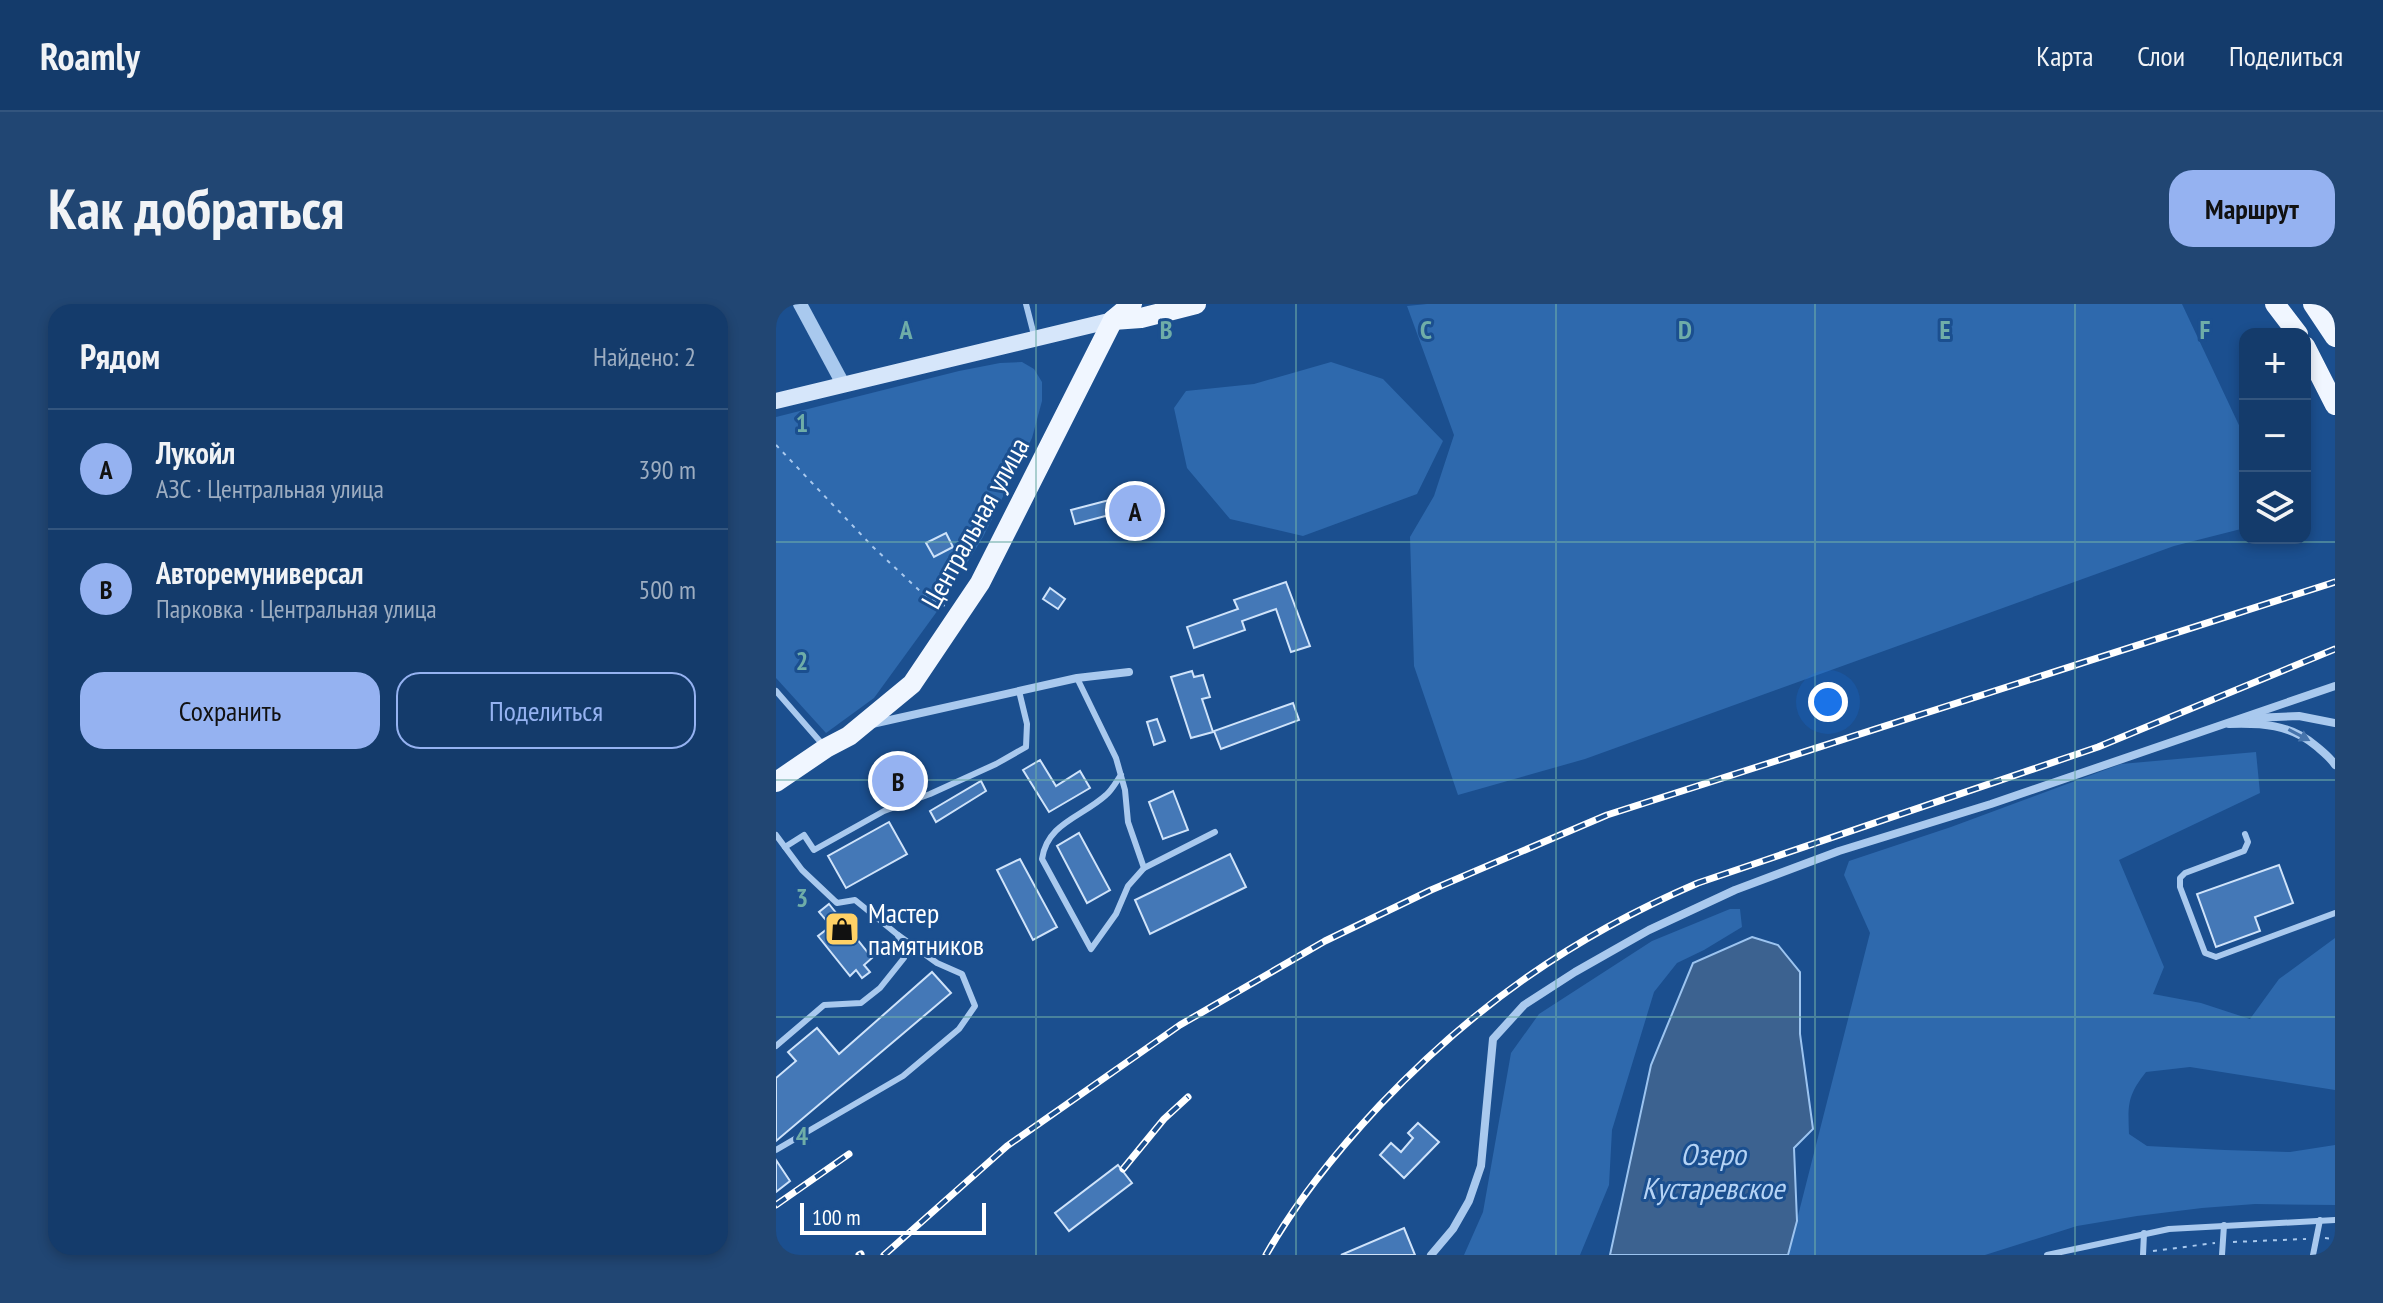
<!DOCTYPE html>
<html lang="ru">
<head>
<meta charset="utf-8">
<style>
  body { margin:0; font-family:"PT Sans Narrow",sans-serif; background:#214673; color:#f1f3f6 }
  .controls { position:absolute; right:24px; top:24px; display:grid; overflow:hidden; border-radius:16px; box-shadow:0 4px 12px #0003 }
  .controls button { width:72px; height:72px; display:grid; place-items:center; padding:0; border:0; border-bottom:2px solid #33557e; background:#143b6b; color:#f1f3f6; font:40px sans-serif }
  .scale { position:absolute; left:24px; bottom:20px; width:186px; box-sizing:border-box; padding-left:8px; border:4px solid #fff; border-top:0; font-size:22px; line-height:28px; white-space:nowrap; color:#fff; -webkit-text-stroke:6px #1b4f8f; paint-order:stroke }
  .you { position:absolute; left:1052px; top:398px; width:28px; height:28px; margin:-20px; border:6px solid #fff; border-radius:50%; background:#1a73e8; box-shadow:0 0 0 12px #1a73e833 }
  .badge { display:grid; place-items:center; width:52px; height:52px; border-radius:50%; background:#95b2f1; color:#111; font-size:26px; font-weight:700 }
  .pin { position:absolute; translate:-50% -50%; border:4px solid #fff; box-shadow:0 2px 8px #0006 }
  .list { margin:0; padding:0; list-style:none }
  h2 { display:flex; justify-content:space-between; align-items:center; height:104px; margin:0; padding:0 32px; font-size:34px }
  h2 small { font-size:26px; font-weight:400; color:#9dadc1 }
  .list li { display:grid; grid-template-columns:52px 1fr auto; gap:24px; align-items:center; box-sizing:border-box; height:120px; padding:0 32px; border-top:2px solid #33557e }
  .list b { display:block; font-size:30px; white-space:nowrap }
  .list p { margin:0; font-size:26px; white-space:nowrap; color:#9dadc1 }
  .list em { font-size:26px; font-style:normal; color:#9dadc1 }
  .actions { display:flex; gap:16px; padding:24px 32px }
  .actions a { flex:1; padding:18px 0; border:2px solid #95b2f1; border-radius:24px; text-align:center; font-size:28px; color:#95b2f1 }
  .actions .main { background:#95b2f1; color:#111 }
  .icon { flex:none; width:44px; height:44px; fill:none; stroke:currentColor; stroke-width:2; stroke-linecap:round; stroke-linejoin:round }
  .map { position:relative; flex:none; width:1559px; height:951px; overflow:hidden; border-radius:24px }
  header { display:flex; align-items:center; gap:48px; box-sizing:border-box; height:112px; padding:0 40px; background:#143b6b; border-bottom:2px solid #33557e }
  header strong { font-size:38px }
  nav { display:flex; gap:44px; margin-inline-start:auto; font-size:28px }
  .intro { display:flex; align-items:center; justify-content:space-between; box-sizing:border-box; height:192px; padding:0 48px }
  h1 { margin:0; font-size:56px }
  .button { padding:20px 36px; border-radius:24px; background:#95b2f1; color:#111; font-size:28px; font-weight:700 }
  main { display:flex; gap:48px; padding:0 48px }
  aside { flex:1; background:#143b6b; border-radius:24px; box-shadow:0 4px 12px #0003 }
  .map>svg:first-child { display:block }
  .green { fill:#2e69ad }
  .water { fill:#3c6290; stroke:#9cc4f0; stroke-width:2 }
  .building { fill:#4478b7; stroke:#cfe3fa; stroke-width:2 }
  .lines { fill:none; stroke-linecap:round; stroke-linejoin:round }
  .path { stroke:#a9c9ee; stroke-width:2; stroke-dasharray:4 6; stroke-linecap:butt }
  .service { stroke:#a9c9ee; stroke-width:6 }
  .minor { stroke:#a9c9ee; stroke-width:8 }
  .tertiary { stroke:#a9c9ee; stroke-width:14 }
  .secondary { stroke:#d6e6fa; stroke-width:16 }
  .primary { stroke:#f0f6ff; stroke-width:20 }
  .rail-casing { stroke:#fff; stroke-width:7 }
  .rail { stroke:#1b4f8f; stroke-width:4; stroke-dasharray:12; stroke-linecap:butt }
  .oneway { fill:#4674ac }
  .grid { fill:none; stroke:#6fada8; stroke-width:2; stroke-opacity:0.55 }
  .labels { text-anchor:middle; stroke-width:6; stroke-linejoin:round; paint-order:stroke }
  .street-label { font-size:28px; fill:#fff; stroke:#1b4f8f }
  .poi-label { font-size:28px; fill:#fff; stroke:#1b4f8f; text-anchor:start }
  .water-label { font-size:30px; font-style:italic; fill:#b5d3f5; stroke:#1b4f8f }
  .grid-label { font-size:26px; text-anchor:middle; font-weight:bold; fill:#6fada8; stroke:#1b4f8f; stroke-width:6; stroke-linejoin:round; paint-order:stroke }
</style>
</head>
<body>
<header>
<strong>Roamly</strong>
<nav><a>Карта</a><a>Слои</a><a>Поделиться</a></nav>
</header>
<div class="intro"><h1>Как добраться</h1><a class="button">Маршрут</a></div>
<main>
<aside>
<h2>Рядом<small>Найдено: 2</small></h2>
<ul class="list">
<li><span class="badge">A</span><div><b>Лукойл</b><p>АЗС · Центральная улица</p></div><em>390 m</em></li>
<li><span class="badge">B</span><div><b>Авторемуниверсал</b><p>Парковка · Центральная улица</p></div><em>500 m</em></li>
</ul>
<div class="actions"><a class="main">Сохранить</a><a>Поделиться</a></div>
</aside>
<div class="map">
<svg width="1559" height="951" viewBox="0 0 1559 951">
  <rect width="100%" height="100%" fill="#1b4f8f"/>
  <g class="green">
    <polygon points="651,0 1406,0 1469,134 1469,224 1398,242 809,455 682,491 638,362 634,233 658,192 678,131 631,2"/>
    <polygon points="246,58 258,65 266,78 266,97 256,134 207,233 162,306 98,394 50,429 0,374 0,113 183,67 224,59"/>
    <polygon points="555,58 607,75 667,137 641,190 527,232 454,215 411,164 398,104 410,87 478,80"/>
    <path d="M 1480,448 L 1484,489 L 1343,556 L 1388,663 L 1377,690 L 1425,699 L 1474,715 L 1503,675 L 1559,634 L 1559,786 L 1414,763 L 1370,768 C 1351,792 1352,801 1353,830 L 1371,842 L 1449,846 L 1514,848 L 1559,841 L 1559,901 L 1479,900 L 1426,904 L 1361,912 L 1301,922 L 1209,951 L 1012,951 L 1094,629 L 1068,571 L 1073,557 L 1175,523 L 1345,460 Z"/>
    <polygon points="954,605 964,605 966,623 928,646 901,659 878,688 836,826 833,881 804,951 688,951 707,908 735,749 763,710 876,637"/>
  </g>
  <polygon class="water" points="976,633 1002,641 1024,668 1024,730 1037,825 1018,844 1021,917 1012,951 834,951 875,761 917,659"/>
  <g class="building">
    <polygon points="368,187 373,207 358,211 356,205 299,220 295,206"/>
    <polygon points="170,229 177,243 158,253 150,239"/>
    <polygon points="510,278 534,342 515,348 500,305 466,317 469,326 418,344 411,323 462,305 458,296"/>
    <polygon points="274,284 289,295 282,305 267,295"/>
    <polygon points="416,367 418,373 427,371 434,393 426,395 437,428 415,434 395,373"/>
    <polygon points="517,399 523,416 445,445 438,427"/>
    <polygon points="381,415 389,437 378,441 371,418"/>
    <polygon points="264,456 280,482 304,467 314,484 273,508 247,466"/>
    <polygon points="205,477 210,487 160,518 154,507"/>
    <polygon points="397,487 412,526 387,535 373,498"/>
    <polygon points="113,518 131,550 70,584 52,552"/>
    <polygon points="303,529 334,586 311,599 281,542"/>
    <polygon points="454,550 470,583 374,630 359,596"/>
    <polygon points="244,555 281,623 257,636 221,566"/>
    <polygon points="1503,561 1517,599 1479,613 1484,627 1440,643 1421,590"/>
    <polygon points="53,600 96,654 88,661 94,668 86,674 80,666 74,672 42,632 55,622 43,608"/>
    <polygon points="156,668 175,689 0,837 0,774 20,757 12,748 41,724 63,750"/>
    <polygon points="642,819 663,838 628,874 604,851 615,839 625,848 637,834 632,829"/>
    <polygon points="0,856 14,877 0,888"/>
    <polygon points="342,861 356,879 293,927 279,909"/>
    <polygon points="628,924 639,951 565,951"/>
  </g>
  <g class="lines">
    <g class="path">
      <polyline points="0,141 97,243 145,288 169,302"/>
      <polyline points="1549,934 1559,935"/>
      <polyline points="1457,938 1530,935"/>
      <polyline points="1377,947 1439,939"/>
    </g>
    <g class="service">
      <polyline points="250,0 258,31"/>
      <polyline points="301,374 340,454 349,486 352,518 368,564 439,528"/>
      <polyline points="0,387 48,442"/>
      <path d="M 345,471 C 340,478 336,486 330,491 C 306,513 271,519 266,555 L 315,645 L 340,610 L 352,582 L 368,564"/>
      <polyline points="1469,530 1472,538 1468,547 1409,569 1404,574 1404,583 1429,649 1440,653 1559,609"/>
      <polyline points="0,531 26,566 61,599 79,596 122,631 128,654 104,684 85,699 48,701 0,742"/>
      <polyline points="9,543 28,531 38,546 108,507 154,490 220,460 250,443 251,420 243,387"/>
      <polyline points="0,846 127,772 183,725 199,702 186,670 161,659 122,631"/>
      <polyline points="1271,951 1393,925 1559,916"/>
      <polyline points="1367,951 1368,929"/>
      <polyline points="1446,951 1448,921"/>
      <polyline points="1537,951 1544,916"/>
    </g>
    <g class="minor">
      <polyline points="1476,414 1523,412 1559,419"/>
      <polyline points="96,420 301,374 353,368"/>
      <path d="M 1453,420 C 1485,419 1514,420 1540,442 C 1547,448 1554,453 1559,461"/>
      <polyline points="655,951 677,925 693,897 705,862 717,735 748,701 799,668 873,626 959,586 1063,547 1215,500 1559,382"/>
    </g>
    <polyline class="tertiary" points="24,0 67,80"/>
    <polyline class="secondary" points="0,97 337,16"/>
    <g class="primary">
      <polyline points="1499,0 1522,30"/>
      <polyline points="1537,0 1559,33"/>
      <polyline points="337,16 365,14 420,0"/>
      <polyline points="1529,42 1559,101"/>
      <polyline points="0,478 50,444 73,432 136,380 204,279 337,16 356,0"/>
    </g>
    <defs>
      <g id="rail">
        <polyline points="347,865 388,815 412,793"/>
        <polyline points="0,901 73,850"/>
        <polyline points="83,951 85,950"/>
        <polyline points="108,951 231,842 404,721 549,637 655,586 831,511 1559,278"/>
        <path d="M 490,951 C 521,896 561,847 604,801 C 698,702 796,633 922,579 L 1322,443 L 1559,345"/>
      </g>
    </defs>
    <use href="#rail" class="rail-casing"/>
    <use href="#rail" class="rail"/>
  </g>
  <defs><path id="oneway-solid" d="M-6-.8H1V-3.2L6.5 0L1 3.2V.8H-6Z" transform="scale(2)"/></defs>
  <use class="oneway" href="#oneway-solid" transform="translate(1523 431) rotate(28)"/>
  <path class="grid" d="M 260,0 L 260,951M 520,0 L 520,951M 780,0 L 780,951M 1039,0 L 1039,951M 1299,0 L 1299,951M 0,238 L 1559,238M 0,476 L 1559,476M 0,713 L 1559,713"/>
  <defs>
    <symbol id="shop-square" viewBox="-11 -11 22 22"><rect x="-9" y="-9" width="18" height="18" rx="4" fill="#ffd166" stroke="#1b4f8f"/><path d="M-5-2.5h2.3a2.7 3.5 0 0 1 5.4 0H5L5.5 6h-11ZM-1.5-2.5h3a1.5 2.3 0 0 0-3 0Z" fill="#111"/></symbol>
  </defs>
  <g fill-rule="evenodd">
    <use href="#shop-square" x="46" y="605" width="40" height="40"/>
  </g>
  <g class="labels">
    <g class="street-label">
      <text transform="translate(199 219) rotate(-61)" y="10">Центральная улица</text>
    </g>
    <g class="poi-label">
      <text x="92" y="619">Мастер<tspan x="92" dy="32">памятников</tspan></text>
    </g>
    <g class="water-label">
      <text x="937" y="861">Озеро<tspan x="937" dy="34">Кустаревское</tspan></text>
    </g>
  </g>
  <g class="grid-label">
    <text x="130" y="35">A</text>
    <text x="390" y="35">B</text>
    <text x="650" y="35">C</text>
    <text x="909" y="35">D</text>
    <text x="1169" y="35">E</text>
    <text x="1429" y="35">F</text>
    <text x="26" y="128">1</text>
    <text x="26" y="366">2</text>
    <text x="26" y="603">3</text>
    <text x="26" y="841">4</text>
  </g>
</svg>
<div class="controls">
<button>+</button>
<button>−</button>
<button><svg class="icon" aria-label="layers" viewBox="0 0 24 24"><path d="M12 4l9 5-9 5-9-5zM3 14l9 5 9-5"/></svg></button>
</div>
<div class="scale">100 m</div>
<div class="you"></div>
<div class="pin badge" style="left:359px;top:207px">A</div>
<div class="pin badge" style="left:122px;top:477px">B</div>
</div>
</main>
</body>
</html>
